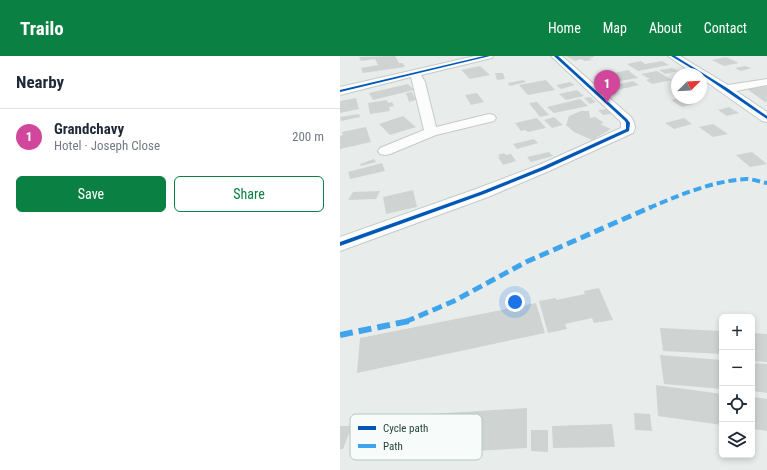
<!DOCTYPE html>
<html lang="en">
<head>
<meta charset="utf-8">
<style>
  body { margin:0; font-family:"Roboto Condensed",sans-serif; background:#f2f2f3; color:#1f2937 }
  .controls { position:absolute; right:12px; bottom:12px; display:grid; overflow:hidden; border-radius:6px; box-shadow:0 2px 6px #0003 }
  .controls button { width:36px; height:36px; display:grid; place-items:center; padding:0; border:0; border-bottom:1px solid #e0e1e3; background:#fff; color:#1f2937; font:20px sans-serif }
  .compass { position:absolute; left:331px; top:12px; width:36px; height:36px; border-radius:50%; background:#fff; box-shadow:0 2px 6px #0003; rotate:66deg }
  .you { position:absolute; left:175px; top:246px; width:14px; height:14px; margin:-10px; border:3px solid #fff; border-radius:50%; background:#1a73e8; box-shadow:0 0 0 6px #1a73e833 }
  .badge { display:grid; place-items:center; width:26px; height:26px; border-radius:50%; background:#0b8043; color:#fff; font-size:13px; font-weight:700 }
  .pin { position:absolute; translate:-50% -33px; filter:drop-shadow(0 1px 2px #0008) }
  .pin::after { content:''; position:absolute; top:21px; width:14px; height:12px; background:inherit; clip-path:polygon(0 0,100% 0,50% 100%) }
  .list { margin:0; padding:0; list-style:none }
  h2 { display:flex; justify-content:space-between; align-items:center; height:52px; margin:0; padding:0 16px; font-size:17px }
  h2 small { font-size:13px; font-weight:400; color:#747a83 }
  .list li { display:grid; grid-template-columns:26px 1fr auto; gap:12px; align-items:center; box-sizing:border-box; height:56px; padding:0 16px; border-top:1px solid #e0e1e3 }
  .list b { display:block; font-size:15px; white-space:nowrap }
  .list p { margin:0; font-size:13px; white-space:nowrap; color:#747a83 }
  .list em { font-size:13px; font-style:normal; color:#747a83 }
  .actions { display:flex; gap:8px; padding:12px 16px }
  .actions a { flex:1; padding:9px 0; border:1px solid #0b8043; border-radius:6px; text-align:center; font-size:14px; color:#0b8043 }
  .actions .main { background:#0b8043; color:#fff }
  .icon { flex:none; width:22px; height:22px; fill:none; stroke:currentColor; stroke-width:2; stroke-linecap:round; stroke-linejoin:round }
  .map { position:relative; flex:none; width:427px; height:414px; overflow:hidden }
  header { display:flex; align-items:center; gap:24px; box-sizing:border-box; height:56px; padding:0 20px; background:#0b8043; color:#fff }
  header strong { font-size:19px }
  nav { display:flex; gap:22px; margin-inline-start:auto; font-size:14px }
  main { display:flex }
  aside { flex:1; background:#fff }
  .map>svg:first-child { display:block }
  .building { fill:#cfd4d2 }
  .lines { fill:none; stroke-linecap:round; stroke-linejoin:round }
  .minor-casing { stroke:#c5cac8; stroke-width:2 }
  .minor { fill:#fcfcfc; fill-rule:evenodd }
  .quiet-far2 { stroke:#3ea4ec; stroke-width:4; stroke-dasharray:8 4; stroke-linecap:butt }
  .quiet-far1 { stroke:#3ea4ec; stroke-width:5; stroke-dasharray:10 5; stroke-linecap:butt }
  .quiet { stroke:#3ea4ec; stroke-width:6; stroke-dasharray:13 6; stroke-linecap:butt }
  .cycleway-casing { stroke:#f7fbf9; stroke-width:2 }
  .cycleway { fill:#0057b8; fill-rule:evenodd }
  .key { fill:#f7fbf9; stroke:#b8c4c0; stroke-width:1 }
  .key-label { font-size:11px; fill:#24423a }
</style>
</head>
<body>
<header>
<strong>Trailo</strong>
<nav><a>Home</a><a>Map</a><a>About</a><a>Contact</a></nav>
</header>
<main>
<aside>
<h2>Nearby<small></small></h2>
<ul class="list">
<li><span class="badge" style="background:#d1479c">1</span><div><b>Grandchavy</b><p>Hotel · Joseph Close</p></div><em>200 m</em></li>
</ul>
<div class="actions"><a class="main">Save</a><a>Share</a></div>
</aside>
<div class="map">
<svg width="427" height="414" viewBox="0 0 427 414">
  <rect width="100%" height="100%" fill="#e8edeb"/>
  <g class="building">
    <polygon points="55,0 59,7 63,7 65,11 23,17 21,12 38,9 35,3 21,5 19,1"/>
    <polygon points="226,0 254,0 254,1 249,2 252,4 245,5 241,3 235,5"/>
    <polygon points="386,1 399,7 384,10 372,4"/>
    <polygon points="301,5 305,8 322,5 329,9 298,15 287,8"/>
    <polygon points="140,10 150,19 130,23 121,14"/>
    <polygon points="405,10 411,12 401,15 395,12"/>
    <polygon points="332,12 338,15 325,18 319,14"/>
    <polygon points="288,14 298,22 280,25 277,23 273,24 269,21 273,20 270,18"/>
    <polygon points="317,15 332,24 312,28 306,24 310,23 301,18"/>
    <polygon points="155,17 163,17 165,23 157,24"/>
    <polygon points="183,24 186,26 170,30 168,27"/>
    <polygon points="206,24 215,34 188,39 179,29"/>
    <polygon points="293,25 299,29 277,34 271,30"/>
    <polygon points="230,26 235,29 221,33 216,29"/>
    <polygon points="68,28 74,34 33,44 29,37"/>
    <polygon points="427,30 427,45 425,46 407,33"/>
    <polygon points="237,34 244,40 226,44 219,38"/>
    <polygon points="72,36 76,44 69,46 66,37"/>
    <polygon points="137,37 144,46 131,49 125,39"/>
    <polygon points="250,41 256,46 250,48 244,42"/>
    <polygon points="16,42 19,53 0,57 0,45"/>
    <polygon points="339,42 343,42 353,48 342,51 331,44"/>
    <polygon points="240,43 248,50 214,57 207,51"/>
    <polygon points="47,44 48,47 52,46 54,50 49,51 50,55 30,58 28,47"/>
    <polygon points="197,46 209,59 200,61 189,47"/>
    <polygon points="389,51 399,57 387,60 378,54"/>
    <polygon points="267,53 272,58 263,59 258,54"/>
    <polygon points="241,55 249,55 250,62 255,61 264,67 260,68 271,73 252,84 234,76 226,69 229,60"/>
    <polygon points="19,58 20,61 1,65 0,61"/>
    <polygon points="63,60 76,71 50,79 39,68"/>
    <polygon points="214,61 223,69 212,72 204,64"/>
    <polygon points="197,62 206,72 188,76 185,74 181,75 175,67"/>
    <polygon points="344,62 352,68 334,73 325,67"/>
    <polygon points="373,68 388,78 373,81 359,71"/>
    <polygon points="26,71 31,86 0,93 0,80 3,79 2,76"/>
    <polygon points="194,83 198,87 177,93 173,88"/>
    <polygon points="209,96 213,100 191,106 187,101"/>
    <polygon points="412,96 427,108 410,111 396,99"/>
    <polygon points="164,97 166,99 171,98 176,105 163,109 158,101 160,101 158,99"/>
    <polygon points="34,103 36,106 21,110 20,108"/>
    <polygon points="42,107 45,115 10,123 8,116"/>
    <polygon points="73,134 77,151 46,158 43,141"/>
    <polygon points="40,135 36,143 8,144 13,136"/>
    <polygon points="259,232 273,264 254,267 252,262 225,268 227,273 208,277 199,245 216,242 216,244 245,238 244,235"/>
    <polygon points="196,247 205,277 17,317 20,282"/>
    <polygon points="320,272 382,275 382,298 323,295"/>
    <polygon points="412,277 427,278 427,306 412,305"/>
    <polygon points="320,299 382,304 382,333 324,328"/>
    <polygon points="412,307 427,308 427,337 412,335"/>
    <polygon points="316,329 382,338 382,369 318,360"/>
    <polygon points="412,341 427,343 427,375 412,373"/>
    <polygon points="187,352 187,392 66,399 74,359"/>
    <polygon points="294,357 310,358 312,375 295,374"/>
    <polygon points="272,368 275,391 213,392 212,370"/>
    <polygon points="0,370 12,370 3,393 0,393"/>
    <polygon points="191,374 208,374 208,396 191,395"/>
  </g>
  <g class="lines">
    <defs>
      <g id="minor">
        <polygon points="135,0 153,0 152,2 81,19 85,26 96,71 149,58 154,59 156,62 154,65 96,79 50,98 45,99 40,98 38,95 40,92 84,74 71,21 0,39 0,31"/>
        <path d="M 211,0 L 222,0 L 291,61 C 294,66 297,71 293,77 L 209,115 L 148,141 L 0,195 L 0,181 L 136,133 L 199,109 L 281,72 L 281,66 Z"/>
        <polygon points="328,0 340,0 388,29 427,23 427,29 396,35 427,56 427,66 422,65 361,22 361,18 354,18"/>
      </g>
    </defs>
    <use href="#minor" class="minor-casing"/>
    <use href="#minor" class="minor"/>
    <path class="quiet-far2" d="M 309,152 C 339,139 373,125 406,123 C 413,123 420,126 427,127"/>
    <polyline class="quiet-far1" points="65,266 114,245 186,206 311,151"/>
    <polyline class="quiet" points="0,279 69,265"/>
    <defs>
      <g id="cycleway">
        <polygon points="144,0 150,0 0,36 0,34"/>
        <polygon points="214,0 218,0 287,63 290,67 289,75 206,113 144,138 0,190 0,186 140,136 202,111 286,73 286,67 285,65"/>
        <polygon points="331,0 335,0 387,32 427,60 427,63 361,18"/>
      </g>
    </defs>
    <use href="#cycleway" class="cycleway-casing"/>
    <use href="#cycleway" class="cycleway"/>
  </g>
  <rect x="10" y="358" width="132" height="46" rx="6" class="key"/>
  <rect x="18" y="370" width="18" height="4" fill="#0057b8"/>
  <rect x="18" y="388" width="18" height="4" fill="#3ea4ec"/>
  <g class="key-label">
    <text x="43" y="376">Cycle path</text>
    <text x="43" y="394">Path</text>
  </g>
</svg>
<div class="controls">
<button>+</button>
<button>−</button>
<button><svg class="icon" aria-label="locate" viewBox="0 0 24 24"><circle cx="12" cy="12" r="6"/><path d="M12 2v4M12 18v4M2 12h4M18 12h4"/></svg></button>
<button><svg class="icon" aria-label="layers" viewBox="0 0 24 24"><path d="M12 4l9 5-9 5-9-5zM3 14l9 5 9-5"/></svg></button>
</div>
<svg class="compass" viewBox="-18 -18 36 36"><path d="M0-13l5 13h-10z" fill="#e53935"/><path d="M0 13l5-13h-10z" fill="#747a83"/></svg>
<div class="you"></div>
<div class="pin badge" style="left:267px;top:47px;background:#d1479c">1</div>
</div>
</main>
</body>
</html>
